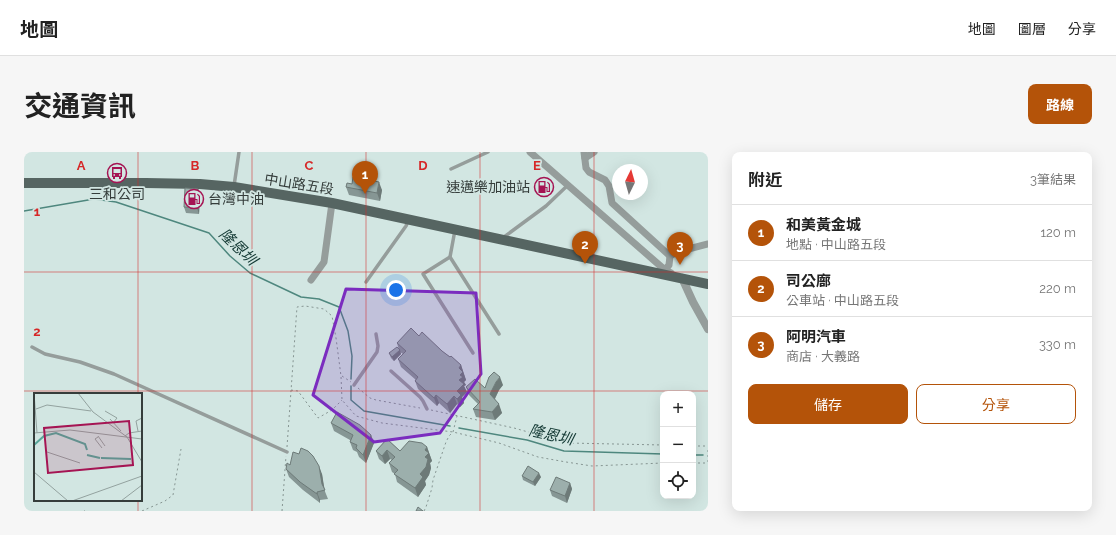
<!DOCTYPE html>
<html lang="zh-TW">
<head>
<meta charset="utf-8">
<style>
  body { margin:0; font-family:Raleway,"Noto Sans TC",sans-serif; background:#f6f6f6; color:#222 }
  .controls { position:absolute; right:12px; bottom:12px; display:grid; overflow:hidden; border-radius:8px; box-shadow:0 4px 16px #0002 }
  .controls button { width:36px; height:36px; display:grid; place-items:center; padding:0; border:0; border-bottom:1px solid #e0e0e0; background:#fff; color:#222; font:20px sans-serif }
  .compass { position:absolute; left:588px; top:12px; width:36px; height:36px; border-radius:50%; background:#fff; box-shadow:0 4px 16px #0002; rotate:5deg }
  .you { position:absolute; left:372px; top:138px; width:14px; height:14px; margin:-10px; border:3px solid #fff; border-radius:50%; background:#1a73e8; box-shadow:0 0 0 6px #1a73e833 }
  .badge { display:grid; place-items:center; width:26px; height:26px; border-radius:50%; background:#b45309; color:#fff; font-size:13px; font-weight:700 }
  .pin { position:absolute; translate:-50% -33px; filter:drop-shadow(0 1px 2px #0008) }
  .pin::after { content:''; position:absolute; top:21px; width:14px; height:12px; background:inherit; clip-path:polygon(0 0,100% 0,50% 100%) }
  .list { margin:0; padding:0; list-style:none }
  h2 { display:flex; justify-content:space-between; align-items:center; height:52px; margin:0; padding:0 16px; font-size:17px }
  h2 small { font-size:13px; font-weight:400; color:#767676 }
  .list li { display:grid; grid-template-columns:26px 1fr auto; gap:12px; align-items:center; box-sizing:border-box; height:56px; padding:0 16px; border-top:1px solid #e0e0e0 }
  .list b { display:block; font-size:15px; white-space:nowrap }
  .list p { margin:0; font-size:13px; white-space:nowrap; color:#767676 }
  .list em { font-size:13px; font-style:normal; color:#767676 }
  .actions { display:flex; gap:8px; padding:12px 16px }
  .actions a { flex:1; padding:9px 0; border:1px solid #b45309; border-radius:8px; text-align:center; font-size:14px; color:#b45309 }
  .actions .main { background:#b45309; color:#fff }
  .icon { flex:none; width:22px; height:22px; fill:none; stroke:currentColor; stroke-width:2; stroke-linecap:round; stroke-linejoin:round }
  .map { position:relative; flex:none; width:684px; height:359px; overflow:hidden; border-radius:8px }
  header { display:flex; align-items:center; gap:24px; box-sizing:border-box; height:56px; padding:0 20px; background:#fff; border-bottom:1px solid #e0e0e0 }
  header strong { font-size:19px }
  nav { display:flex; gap:22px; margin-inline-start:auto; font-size:14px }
  .intro { display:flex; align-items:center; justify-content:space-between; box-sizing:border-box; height:96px; padding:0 24px }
  h1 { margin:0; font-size:28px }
  .button { padding:10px 18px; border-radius:8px; background:#b45309; color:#fff; font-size:14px; font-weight:700 }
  main { display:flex; gap:24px; padding:0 24px }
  aside { flex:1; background:#fff; border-radius:8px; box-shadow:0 4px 16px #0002 }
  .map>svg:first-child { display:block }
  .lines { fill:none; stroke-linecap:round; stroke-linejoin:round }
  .stream { stroke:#4e877e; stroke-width:1.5 }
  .path { stroke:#869592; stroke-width:1; stroke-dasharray:2 3; stroke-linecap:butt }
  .service { stroke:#959d9b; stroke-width:3.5 }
  .minor { stroke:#959d9b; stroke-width:7 }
  .tertiary { stroke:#959d9b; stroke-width:8 }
  .primary { stroke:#566562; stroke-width:10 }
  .wall { fill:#869694 }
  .shaded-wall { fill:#6d7a78 }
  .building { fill:#9cafac; stroke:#6d7a78 }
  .marked { fill:#7b2cbf; fill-opacity:0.2; stroke:#7b2cbf; stroke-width:3; stroke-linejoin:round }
  .grid { fill:none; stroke:#d62828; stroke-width:1; stroke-opacity:0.55 }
  .labels { text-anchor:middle; stroke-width:3.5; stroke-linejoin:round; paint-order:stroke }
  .street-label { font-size:14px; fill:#353d3b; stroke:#d2e6e2 }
  .poi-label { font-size:14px; fill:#353d3b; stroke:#d2e6e2; text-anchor:end }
  .water-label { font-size:15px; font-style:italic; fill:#113732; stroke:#d2e6e2 }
  .inset-river { fill:none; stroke:#58a79a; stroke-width:2 }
  .inset-road { fill:none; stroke:#93a29f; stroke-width:1 }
  .view { fill:#a51453; fill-opacity:0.15; stroke:#a51453; stroke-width:2 }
  .inset-edge { fill:none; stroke:#353d3b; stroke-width:2 }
  .grid-label { font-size:13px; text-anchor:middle; font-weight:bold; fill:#d62828; stroke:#d2e6e2; stroke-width:3.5; stroke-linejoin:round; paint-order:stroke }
</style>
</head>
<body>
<header>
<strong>地圖</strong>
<nav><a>地圖</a><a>圖層</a><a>分享</a></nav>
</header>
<div class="intro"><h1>交通資訊</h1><a class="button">路線</a></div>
<main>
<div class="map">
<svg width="684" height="359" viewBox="0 0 684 359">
  <rect width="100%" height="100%" fill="#d2e6e2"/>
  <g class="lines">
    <g class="stream">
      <polyline points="0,59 70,47 92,50 185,81 206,104 226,121 277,145 295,147 315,155 324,179 328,204 327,227"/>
      <polyline points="327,234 327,248 340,259 426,274"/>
      <polyline points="435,276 503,288 540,299 639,302"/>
      <polyline points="669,303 679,303"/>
    </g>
    <g class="path">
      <polyline points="318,224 327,230"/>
      <polyline points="334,236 346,246 352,248 396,256"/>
      <polyline points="267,238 274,239 294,266 308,258 318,248"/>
      <polyline points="407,258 490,276 543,291 639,293"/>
      <polyline points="669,294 684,294"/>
      <polyline points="263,295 273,155 281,154 300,157 308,164 312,186 317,224 318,248 332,264 358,271 429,280 475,291 514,305 542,310 568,314 639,311"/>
      <polyline points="684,310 684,298"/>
      <polyline points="669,311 684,311"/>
      <polyline points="60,359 61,359"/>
      <polyline points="118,359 141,349 149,343 157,297"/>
      <polyline points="258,359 262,304"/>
      <polyline points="400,359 402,355 408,336 409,328 422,290 425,284 429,280 433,264"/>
    </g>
    <g class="service">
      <polyline points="427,17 464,0"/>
      <polyline points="210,34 215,0"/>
      <polyline points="431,78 426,105 475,182"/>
      <polyline points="480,85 522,54 544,33"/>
      <polyline points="426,105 399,122 449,201"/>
      <polyline points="342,130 382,74 384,69"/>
      <polyline points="8,195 21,202 56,210 90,222 263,300"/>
      <polyline points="367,219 396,245 399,249 403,257"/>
      <polyline points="330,233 353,200 354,194 352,182"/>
    </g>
    <g class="minor">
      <polyline points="506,0 641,118 647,121"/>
      <polyline points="560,0 562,16 565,20 581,28 585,34 588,51 646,104"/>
      <polyline points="561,6 570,0"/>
      <polyline points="641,118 645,113 646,104 653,100 684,92"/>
      <polyline points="287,128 300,110 308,51"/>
    </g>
    <polyline class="tertiary" points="658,126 669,150 684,177"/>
    <polyline class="primary" points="0,31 122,31 176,32 210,35 308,51 684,132"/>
  </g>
  <g class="wall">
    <polygon points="341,27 358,38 356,49 325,43 322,35 328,32"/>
    <polygon points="176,43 175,62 162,61 160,55"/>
    <polygon points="395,184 418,199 437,213 442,228 440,230 442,233 440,234 443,240 438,245 440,251 436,255 433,252 426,261 415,251 413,254 394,237 391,229 392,228 377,215 374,207 379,202 376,200 377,202 370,209 367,206 365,201 375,198 373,191"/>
    <polygon points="479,233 475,238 471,247 478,261 471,268 452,265 449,257 454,252 445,243 442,235 461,236"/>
    <polygon points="307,271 347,283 350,291 342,311 335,305 333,300 329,298 326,290 326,288 310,279"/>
    <polygon points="363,287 376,299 403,295 408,309 406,311 407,316 405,323 401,329 402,333 394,345 373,330 371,322 368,320 365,311 368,308 366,307 361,312 355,307 352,299"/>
    <polygon points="275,302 298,322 300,337 304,347 296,348 296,351 279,338 265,325 262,317 266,313"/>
    <polygon points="498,324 517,325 511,334 499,328"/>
    <polygon points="546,331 548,337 543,351 528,344 526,338"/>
  </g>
  <g class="shaded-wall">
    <polygon points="355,30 358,38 356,49 353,41"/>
    <polygon points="174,37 176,43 175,62 173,56"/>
    <polygon points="376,198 377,202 370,209 368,205"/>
    <polygon points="437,213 442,228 440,230 442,233 440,234 443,240 438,245 440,251 436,255 433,247 433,239 435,228 435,216"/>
    <polygon points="476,225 479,233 475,238 469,250 466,242 472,230"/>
    <polygon points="412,243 415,251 413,254 410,246"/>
    <polygon points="430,244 433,252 426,261 423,252"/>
    <polygon points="475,252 478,261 471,268 468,260"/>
    <polygon points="347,283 350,291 342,311 339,303"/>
    <polygon points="403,295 408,309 406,311 407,316 405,323 401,329 402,333 394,345 391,336 396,322 401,305 401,298"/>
    <polygon points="363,298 366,307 361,312 358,304"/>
    <polygon points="295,314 298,322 301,340 298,332"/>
    <polygon points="515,321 517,325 511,334 509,330"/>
    <polygon points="546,331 548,337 543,351 541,344"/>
    <polygon points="293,340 296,348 296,351 293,342"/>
  </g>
  <g class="building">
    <polygon points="333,24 341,25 341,27 355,30 353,41 322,35 323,31 328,32 329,25 333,26"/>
    <polygon points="161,36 174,37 173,56 160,55"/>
    <polygon points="387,176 395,184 398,180 418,199 426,205 427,204 437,213 435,216 439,220 436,223 439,225 435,228 440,232 433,239 437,243 433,247 430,244 423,252 412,243 410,246 391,229 394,225 374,207 382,199 373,191"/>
    <polygon points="373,195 376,198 368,205 365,201"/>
    <polygon points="470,220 476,225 472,230 466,242 475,252 468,260 449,257 456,250 442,235 451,227 461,236 465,225"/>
    <polygon points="313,260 336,273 347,283 339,303 332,296 333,293 326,290 329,283 307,271"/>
    <polygon points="363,287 376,299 385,289 398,291 403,295 401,298 405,301 401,305 404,307 402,315 396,322 399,325 391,336 370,322 374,318 365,311 371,305 363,298 358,304 352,299"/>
    <polygon points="277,296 284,299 289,304 295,314 298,332 301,338 293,340 293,342 276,330 262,317 263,311 266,313 269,300 275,302"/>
    <polygon points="504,314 515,321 509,330 498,324"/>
    <polygon points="532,325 546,331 541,344 526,338"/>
    <polygon points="394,355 399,359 392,359"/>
  </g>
  <path class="marked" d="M 322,137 L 452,141 L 457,222 L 416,281 L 350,290 L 289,243 Z"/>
  <path class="grid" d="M 114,0 L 114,242M 228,0 L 228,359M 342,0 L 342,359M 456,0 L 456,359M 570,0 L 570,359M 0,120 L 684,120M 0,239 L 684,239M 114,348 L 114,359"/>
  <defs>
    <symbol id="bus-ring" viewBox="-11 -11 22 22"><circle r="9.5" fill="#d2e6e2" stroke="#a51453" stroke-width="1.5"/><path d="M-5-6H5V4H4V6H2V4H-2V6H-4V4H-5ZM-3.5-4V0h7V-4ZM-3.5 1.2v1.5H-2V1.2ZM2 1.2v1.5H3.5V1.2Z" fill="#a51453"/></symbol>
    <symbol id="fuel-ring" viewBox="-11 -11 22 22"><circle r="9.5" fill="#d2e6e2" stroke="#a51453" stroke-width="1.5"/><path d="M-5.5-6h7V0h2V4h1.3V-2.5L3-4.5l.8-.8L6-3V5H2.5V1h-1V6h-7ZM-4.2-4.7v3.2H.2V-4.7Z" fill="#a51453"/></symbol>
  </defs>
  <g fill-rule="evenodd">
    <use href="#bus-ring" x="82" y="10" width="22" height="22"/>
    <use href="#fuel-ring" x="509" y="24" width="22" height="22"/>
    <use href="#fuel-ring" x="159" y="36" width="22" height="22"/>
  </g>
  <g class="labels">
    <g class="street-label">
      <text transform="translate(275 32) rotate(9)" y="5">中山路五段</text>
    </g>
    <g class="poi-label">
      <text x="506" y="40">速邁樂加油站</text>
      <text x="93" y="47" text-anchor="middle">三和公司</text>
      <text x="184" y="52" text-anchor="start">台灣中油</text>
    </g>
    <g class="water-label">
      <text transform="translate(214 95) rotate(44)" y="5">隆恩圳</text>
      <text transform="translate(527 283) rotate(13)" y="5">隆恩圳</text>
    </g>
  </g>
  <g transform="translate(10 241)">
    <rect width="108" height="108" fill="#d2e6e2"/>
    <path class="inset-river" d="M 0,52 L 10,43 L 22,40 L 51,51 L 53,57M 53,62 L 66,65M 67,65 L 97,66"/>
    <path class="inset-road" d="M 0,0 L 3,40M 44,0 L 59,19 L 93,44 L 108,69M 2,16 L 13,12 L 57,18M 71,18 L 83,25 L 79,30M 76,26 L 87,38M 104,38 L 102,28 L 108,25M 0,40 L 36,37 L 108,46M 64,43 L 71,53M 91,43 L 95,40 L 108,38M 64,44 L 61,46 L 68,55M 13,59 L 46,70M 0,79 L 34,108M 38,108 L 108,83M 87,108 L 108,92"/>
    <path class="view" d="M 95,28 L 99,72 L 14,80 L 10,35 Z"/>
    <rect width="108" height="108" class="inset-edge"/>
  </g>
  <g class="grid-label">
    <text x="57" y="18">A</text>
    <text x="171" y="18">B</text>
    <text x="285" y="18">C</text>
    <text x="399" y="18">D</text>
    <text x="513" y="18">E</text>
    <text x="13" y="64">1</text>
    <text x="13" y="184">2</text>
  </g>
</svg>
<div class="controls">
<button>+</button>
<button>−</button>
<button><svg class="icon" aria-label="locate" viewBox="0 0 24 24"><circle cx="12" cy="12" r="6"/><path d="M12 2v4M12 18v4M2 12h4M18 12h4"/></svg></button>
</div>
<svg class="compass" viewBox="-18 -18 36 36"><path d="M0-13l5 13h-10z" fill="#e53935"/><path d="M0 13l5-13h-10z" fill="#767676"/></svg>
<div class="you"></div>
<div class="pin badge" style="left:341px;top:42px">1</div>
<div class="pin badge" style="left:561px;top:112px">2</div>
<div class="pin badge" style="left:656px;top:113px">3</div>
</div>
<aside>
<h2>附近<small>3筆結果</small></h2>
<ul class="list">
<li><span class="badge">1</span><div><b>和美黃金城</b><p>地點 · 中山路五段</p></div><em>120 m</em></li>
<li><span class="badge">2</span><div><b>司公廍</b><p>公車站 · 中山路五段</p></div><em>220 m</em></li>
<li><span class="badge">3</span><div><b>阿明汽車</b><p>商店 · 大義路</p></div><em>330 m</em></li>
</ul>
<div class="actions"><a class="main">儲存</a><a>分享</a></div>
</aside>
</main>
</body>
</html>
